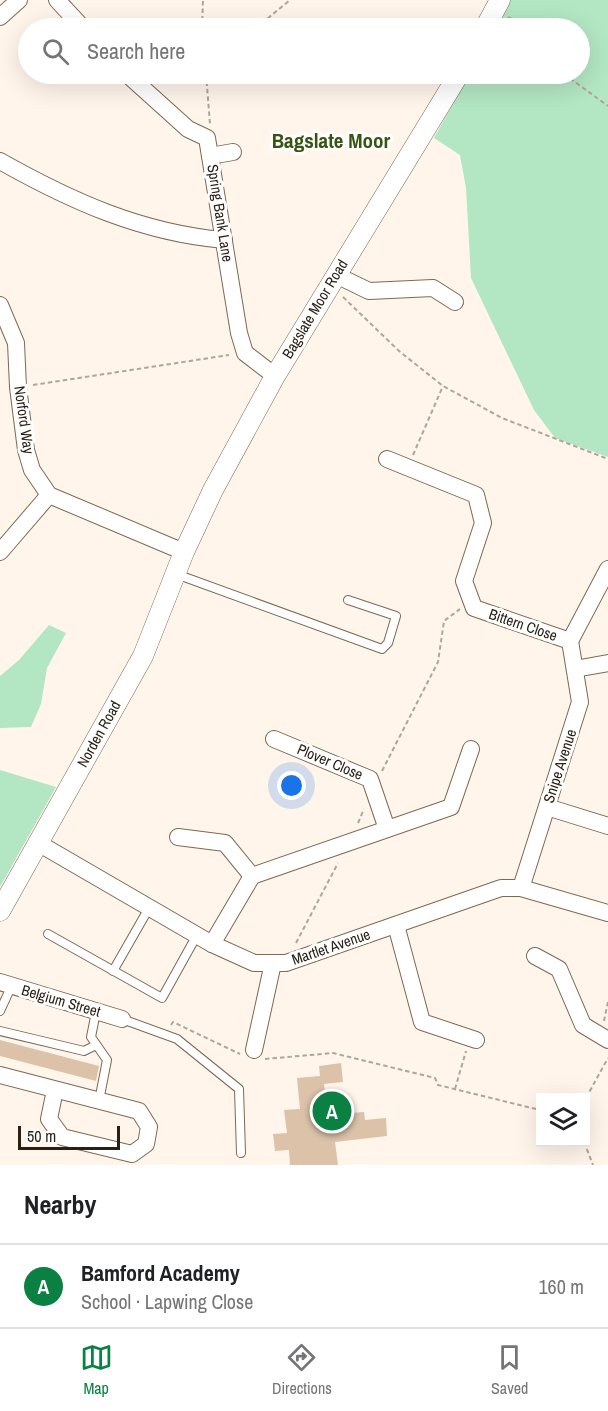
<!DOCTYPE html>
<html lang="en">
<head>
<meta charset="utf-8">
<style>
  body { margin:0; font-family:"Archivo Narrow",sans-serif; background:#f2f2f2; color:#202124 }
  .controls { position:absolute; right:18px; bottom:18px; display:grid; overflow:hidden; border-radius:0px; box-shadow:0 6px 24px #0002 }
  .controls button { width:54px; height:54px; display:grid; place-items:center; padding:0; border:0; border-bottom:2px solid #e0e0e0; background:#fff; color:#202124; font:30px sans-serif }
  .scale { position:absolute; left:18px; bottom:15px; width:102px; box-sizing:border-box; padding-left:6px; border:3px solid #281f15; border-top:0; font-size:16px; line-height:21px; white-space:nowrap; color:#281f15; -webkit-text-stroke:4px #fff; paint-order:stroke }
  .you { position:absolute; left:292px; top:786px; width:21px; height:21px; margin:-15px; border:4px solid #fff; border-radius:50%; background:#1a73e8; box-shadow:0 0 0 9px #1a73e833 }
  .badge { display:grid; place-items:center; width:39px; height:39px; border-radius:50%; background:#0b8043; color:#fff; font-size:20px; font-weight:700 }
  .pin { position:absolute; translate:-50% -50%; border:3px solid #fff; box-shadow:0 2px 6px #0006 }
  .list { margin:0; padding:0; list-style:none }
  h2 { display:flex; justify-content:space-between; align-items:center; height:78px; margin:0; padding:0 24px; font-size:26px }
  h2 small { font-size:20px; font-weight:400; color:#757577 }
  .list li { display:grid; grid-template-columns:39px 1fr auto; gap:18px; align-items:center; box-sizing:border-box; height:84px; padding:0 24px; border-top:2px solid #e0e0e0 }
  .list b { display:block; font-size:22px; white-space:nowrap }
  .list p { margin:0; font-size:20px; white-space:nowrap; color:#757577 }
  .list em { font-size:20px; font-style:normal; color:#757577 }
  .icon { flex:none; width:33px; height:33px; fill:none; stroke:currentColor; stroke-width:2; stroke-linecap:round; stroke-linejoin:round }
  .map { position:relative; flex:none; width:608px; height:1165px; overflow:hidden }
  .search { position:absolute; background:#fff; box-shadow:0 6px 24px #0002; left:18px; right:18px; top:18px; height:66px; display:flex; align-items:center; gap:15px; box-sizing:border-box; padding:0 21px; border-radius:33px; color:#757577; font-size:22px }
  .sheet { height:162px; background:#fff }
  nav { display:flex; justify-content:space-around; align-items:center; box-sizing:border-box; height:84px; border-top:2px solid #e0e0e0; background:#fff; font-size:16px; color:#757577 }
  nav a { display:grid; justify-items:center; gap:3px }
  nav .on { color:#0b8043 }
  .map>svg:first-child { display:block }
  .green { fill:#b3e6c3 }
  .building { fill:#dbc2a9 }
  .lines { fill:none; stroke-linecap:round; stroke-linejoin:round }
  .service-casing { stroke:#7f6852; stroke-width:10 }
  .minor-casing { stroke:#7f6852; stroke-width:18 }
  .tertiary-casing { stroke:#7f6852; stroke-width:21 }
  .path { stroke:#afa59b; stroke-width:2; stroke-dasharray:4.5 3; stroke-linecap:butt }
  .service { stroke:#fff; stroke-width:8 }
  .minor { stroke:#fff; stroke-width:16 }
  .tertiary { stroke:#fff; stroke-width:20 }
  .labels { text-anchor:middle; stroke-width:6; stroke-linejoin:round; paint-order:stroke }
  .street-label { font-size:15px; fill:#281f15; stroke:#fff }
  .district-label { font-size:21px; font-weight:bold; fill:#375512; stroke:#fff }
</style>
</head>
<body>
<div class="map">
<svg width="608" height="1165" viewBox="0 0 608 1165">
  <rect width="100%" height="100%" fill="#fff5eb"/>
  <g class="green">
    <polygon points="508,0 608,0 608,457 555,438 534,410 471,278 466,188 460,155 434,138 469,74 580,74 580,28 493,28"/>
    <polygon points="49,625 66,633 47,668 41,704 31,727 0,728 0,676 19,660"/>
    <polygon points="0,770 56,787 0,887"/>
  </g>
  <g class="building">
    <polygon points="0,1040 99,1066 96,1081 0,1056"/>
    <polygon points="341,1063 343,1082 324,1084 327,1115 364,1112 365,1120 386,1118 387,1136 335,1142 338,1165 290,1165 289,1150 275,1151 273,1134 287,1133 284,1110 300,1109 297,1078 320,1076 319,1066"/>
  </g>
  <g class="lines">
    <defs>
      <g id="service">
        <polyline points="176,574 382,649 388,643 396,616 348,600"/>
        <polyline points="48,934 162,998 197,935"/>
        <polyline points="113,971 149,908"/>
        <polyline points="0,1011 11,987"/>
        <polyline points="96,1012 91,1037 107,1060 99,1101"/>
        <polyline points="122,1019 177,1039 239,1089 241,1153"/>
        <polyline points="0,1031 84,1051 96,1045"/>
      </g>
      <g id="minor">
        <polyline points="57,0 83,28"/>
        <polyline points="0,17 19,0"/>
        <polyline points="127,74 188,129 207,138 239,333 245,353 275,376"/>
        <polyline points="210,156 233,152"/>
        <path d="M 0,161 C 71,201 142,233 224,240"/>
        <polyline points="336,275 369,291 433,288 455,302"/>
        <polyline points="0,305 16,343 18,387 26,450 32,470 49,495 184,552"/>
        <polyline points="387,459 476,495 483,523 464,581 474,608 570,641"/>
        <polyline points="0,552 49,495"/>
        <polyline points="570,641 608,569"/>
        <polyline points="575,669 608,663"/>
        <polyline points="274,739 370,779 387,829"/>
        <polyline points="547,807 608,826"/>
        <polyline points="178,837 225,843 252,876 451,807 471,749"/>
        <polyline points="38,843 212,944 254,963 286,963 501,888 521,888 608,913"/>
        <polyline points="521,888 580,702 570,641"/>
        <polyline points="396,925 422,1022 476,1040"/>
        <polyline points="212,944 252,876"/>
        <polyline points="535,956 559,969 583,1025 608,1040"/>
        <polyline points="0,982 122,1019"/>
        <polyline points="254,1050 273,963"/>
        <polyline points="0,1075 139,1111 149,1127 146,1144 132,1154 62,1137 49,1119 55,1090"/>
      </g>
      <g id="tertiary">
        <polyline points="485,28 500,0"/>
        <polyline points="0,911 143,656 184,552 213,490 275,376 459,74"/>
      </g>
    </defs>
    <use href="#service" class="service-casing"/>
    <use href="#minor" class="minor-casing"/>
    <use href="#tertiary" class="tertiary-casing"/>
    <g class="path">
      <polyline points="508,17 528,28"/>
      <polyline points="202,28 203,0"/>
      <polyline points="256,28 290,0"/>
      <polyline points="206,74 210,124"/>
      <polyline points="564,74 608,106"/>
      <polyline points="343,297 399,351 443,386 502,418 608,459"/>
      <polyline points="33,385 229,355"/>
      <polyline points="413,455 443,386"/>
      <polyline points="382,771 438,662 444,621 460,609"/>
      <polyline points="358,823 364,809"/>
      <polyline points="296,943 338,863"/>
      <polyline points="604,1021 608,1002"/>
      <polyline points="171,1025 173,1022 240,1054"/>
      <polyline points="265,1059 333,1053 435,1078 438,1085 540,1110"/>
      <polyline points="455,1089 466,1051"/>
      <polyline points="586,1098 608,1058"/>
      <polyline points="584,1142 593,1165"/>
    </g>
    <use href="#service" class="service"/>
    <use href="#minor" class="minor"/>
    <use href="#tertiary" class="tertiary"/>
  </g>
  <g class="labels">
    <g class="street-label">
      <text transform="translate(220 213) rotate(81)" y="5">Spring Bank Lane</text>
      <text transform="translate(315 309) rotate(-59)" y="5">Bagslate Moor Road</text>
      <text transform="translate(24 420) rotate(82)" y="5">Norford Way</text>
      <text transform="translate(523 625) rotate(19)" y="5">Bittern Close</text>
      <text transform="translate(99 734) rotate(-61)" y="5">Norden Road</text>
      <text transform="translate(330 762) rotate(23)" y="5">Plover Close</text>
      <text transform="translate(560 766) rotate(-72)" y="5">Snipe Avenue</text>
      <text transform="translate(331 947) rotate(-19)" y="5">Martlet Avenue</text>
      <text transform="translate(61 1001) rotate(16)" y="5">Belgium Street</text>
    </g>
    <g class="district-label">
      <text x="331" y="148">Bagslate Moor</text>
    </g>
  </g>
</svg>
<div class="controls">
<button><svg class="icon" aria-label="layers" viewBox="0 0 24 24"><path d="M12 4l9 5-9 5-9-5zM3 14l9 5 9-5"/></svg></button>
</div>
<div class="scale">50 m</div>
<div class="you"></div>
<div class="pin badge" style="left:332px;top:1111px">A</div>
<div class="search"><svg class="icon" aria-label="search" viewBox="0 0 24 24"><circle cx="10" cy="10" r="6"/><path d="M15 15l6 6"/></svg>Search here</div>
</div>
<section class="sheet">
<h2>Nearby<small></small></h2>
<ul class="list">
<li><span class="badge">A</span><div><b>Bamford Academy</b><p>School · Lapwing Close</p></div><em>160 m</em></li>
</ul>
</section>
<nav>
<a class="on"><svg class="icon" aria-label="map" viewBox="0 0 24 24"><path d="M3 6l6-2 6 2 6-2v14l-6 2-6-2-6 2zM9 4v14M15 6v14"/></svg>Map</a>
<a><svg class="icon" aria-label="directions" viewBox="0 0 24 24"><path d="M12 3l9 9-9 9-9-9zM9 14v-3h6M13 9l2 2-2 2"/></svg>Directions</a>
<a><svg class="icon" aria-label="saved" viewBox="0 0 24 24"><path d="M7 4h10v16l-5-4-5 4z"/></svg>Saved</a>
</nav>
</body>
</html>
